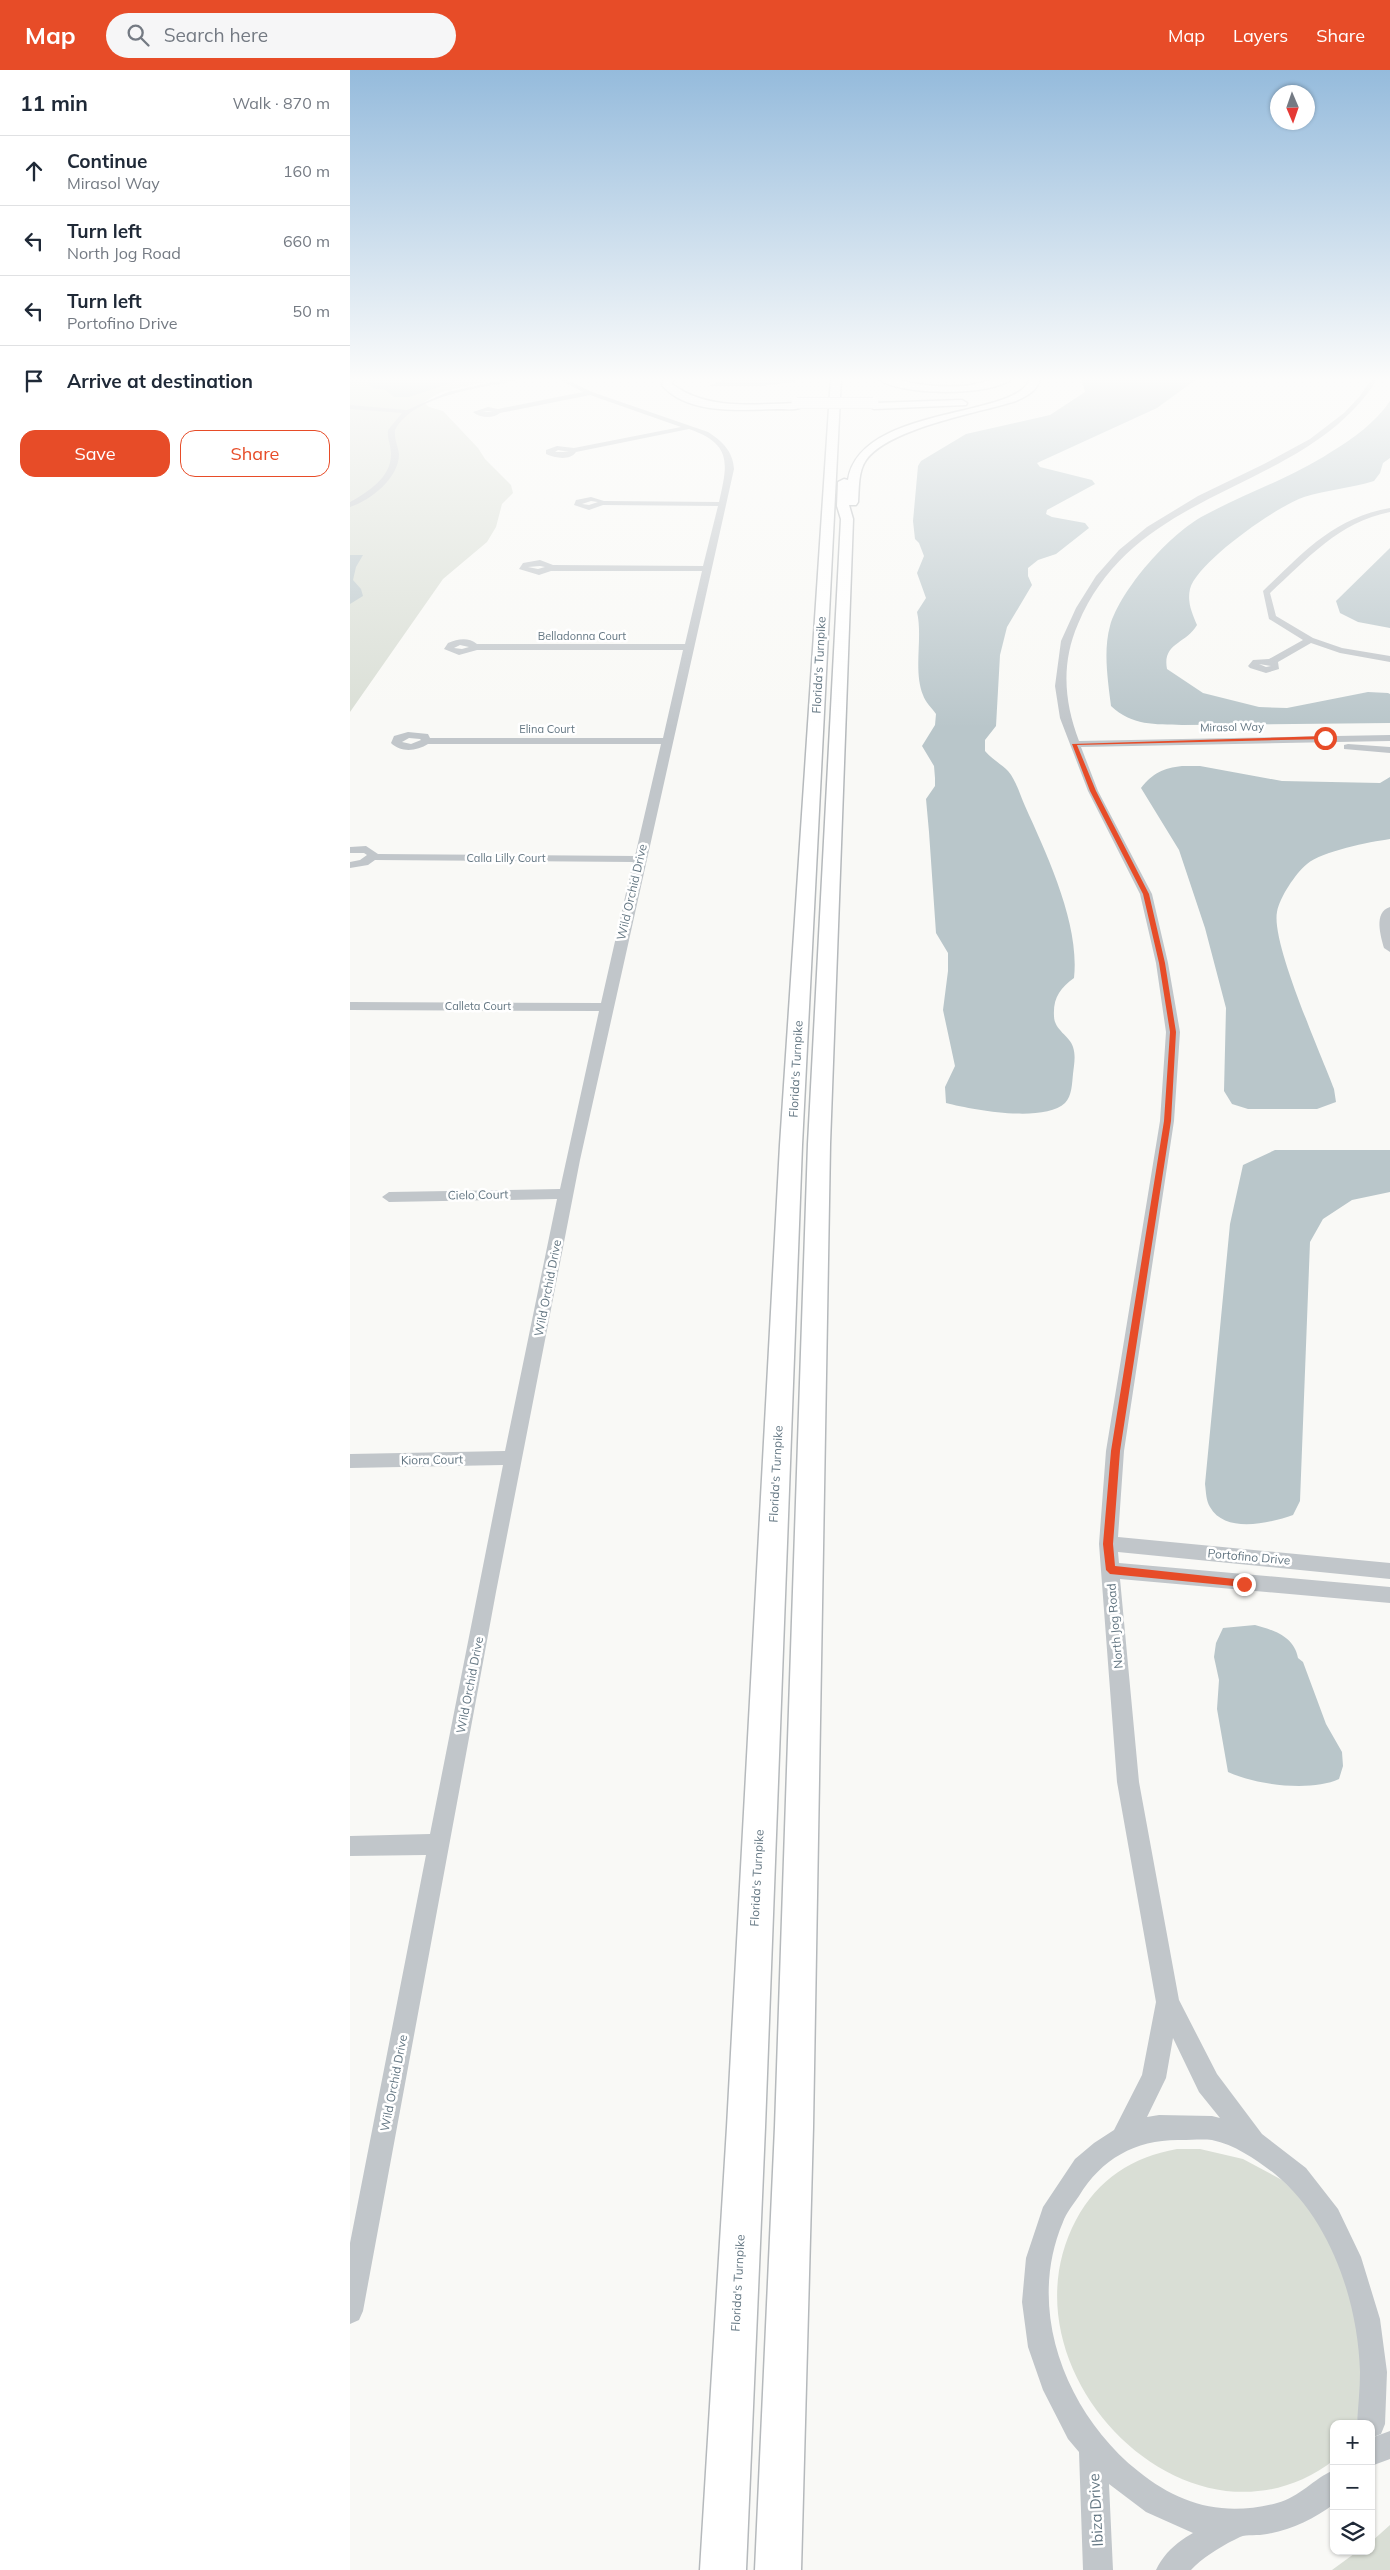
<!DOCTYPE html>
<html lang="en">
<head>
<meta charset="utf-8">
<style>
  body { margin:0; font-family:Mulish,sans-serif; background:#f6f6f7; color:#1f2937 }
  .controls { position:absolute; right:15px; bottom:15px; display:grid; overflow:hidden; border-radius:10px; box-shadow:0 1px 4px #0004 }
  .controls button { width:45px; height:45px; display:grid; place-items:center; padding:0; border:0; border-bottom:1px solid #e0e1e3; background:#fff; color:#1f2937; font:25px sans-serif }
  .compass { position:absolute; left:920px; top:15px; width:45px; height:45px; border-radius:50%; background:#fff; box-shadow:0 1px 4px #0004; rotate:178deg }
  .stop { position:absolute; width:15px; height:15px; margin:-11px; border:4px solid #e74c28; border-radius:50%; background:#fff }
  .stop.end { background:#e74c28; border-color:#fff; box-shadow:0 1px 5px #0008 }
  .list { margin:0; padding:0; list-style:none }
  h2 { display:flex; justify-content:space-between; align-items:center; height:65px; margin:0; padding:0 20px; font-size:21px }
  h2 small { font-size:16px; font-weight:400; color:#747a83 }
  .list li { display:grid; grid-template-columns:32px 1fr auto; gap:15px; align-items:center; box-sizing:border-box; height:70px; padding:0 20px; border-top:1px solid #e0e1e3 }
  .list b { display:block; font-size:19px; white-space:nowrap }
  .list p { margin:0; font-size:16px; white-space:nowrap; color:#747a83 }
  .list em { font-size:16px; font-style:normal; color:#747a83 }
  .actions { display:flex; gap:10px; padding:15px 20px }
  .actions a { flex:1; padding:11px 0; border:1px solid #e74c28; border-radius:15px; text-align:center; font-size:18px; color:#e74c28 }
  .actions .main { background:#e74c28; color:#fff }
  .icon { flex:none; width:28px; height:28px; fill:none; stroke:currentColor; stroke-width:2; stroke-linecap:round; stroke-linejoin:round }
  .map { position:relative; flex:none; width:1040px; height:2500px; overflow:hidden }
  header { display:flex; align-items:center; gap:30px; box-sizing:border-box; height:70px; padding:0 25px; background:#e74c28; color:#fff }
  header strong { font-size:24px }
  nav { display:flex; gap:28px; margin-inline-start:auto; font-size:18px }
  .search { width:350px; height:45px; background:#f6f6f7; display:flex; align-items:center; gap:12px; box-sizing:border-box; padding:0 18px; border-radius:28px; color:#747a83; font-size:19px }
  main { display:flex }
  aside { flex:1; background:#fff }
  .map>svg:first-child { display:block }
  .green { fill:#d9ded5 }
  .water { fill:#b9c6ca }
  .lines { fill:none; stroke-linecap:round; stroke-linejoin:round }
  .highway-casing { stroke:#b5b9bc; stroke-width:3 }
  .minor { fill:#c1c6ca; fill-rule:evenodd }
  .highway { fill:#fff; fill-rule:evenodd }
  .highway-bridge-casing { stroke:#b5b9bc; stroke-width:12; stroke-linecap:butt }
  .highway-bridge { stroke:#fff; stroke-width:11 }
  .route { fill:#e74c28 }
  .labels { text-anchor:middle; stroke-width:5; stroke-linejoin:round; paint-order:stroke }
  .far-street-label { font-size:11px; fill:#637682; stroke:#fff }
  .street-label { font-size:12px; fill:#637682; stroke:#fff }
  .near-street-label { font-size:15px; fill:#637682; stroke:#fff }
</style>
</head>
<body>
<header>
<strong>Map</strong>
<div class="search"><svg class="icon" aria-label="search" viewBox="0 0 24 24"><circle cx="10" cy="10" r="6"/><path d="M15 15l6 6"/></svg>Search here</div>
<nav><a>Map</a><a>Layers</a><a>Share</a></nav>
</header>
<main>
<aside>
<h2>11 min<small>Walk · 870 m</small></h2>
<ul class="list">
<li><svg class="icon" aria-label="ahead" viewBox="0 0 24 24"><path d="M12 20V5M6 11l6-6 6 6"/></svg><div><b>Continue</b><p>Mirasol Way</p></div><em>160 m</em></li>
<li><svg class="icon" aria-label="left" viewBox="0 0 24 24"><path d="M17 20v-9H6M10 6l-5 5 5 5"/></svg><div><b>Turn left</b><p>North Jog Road</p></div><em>660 m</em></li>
<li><svg class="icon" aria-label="left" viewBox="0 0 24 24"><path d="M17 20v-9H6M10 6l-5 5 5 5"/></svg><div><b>Turn left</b><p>Portofino Drive</p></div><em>50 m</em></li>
<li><svg class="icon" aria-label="arrive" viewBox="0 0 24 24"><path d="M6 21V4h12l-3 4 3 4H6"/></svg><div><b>Arrive at destination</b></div></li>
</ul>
<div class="actions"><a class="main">Save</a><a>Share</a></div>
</aside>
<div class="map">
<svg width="1040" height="2500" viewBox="0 0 1040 2500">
  <rect width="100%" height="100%" fill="#f9f9f6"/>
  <g class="green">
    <polygon points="0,308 151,308 91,322 74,332 79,337 93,341 128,378 135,389 161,415 163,423 152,434 146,457 137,472 93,509 0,642"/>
    <path d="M 827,2079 L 850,2079 L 893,2089 L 932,2110 L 966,2142 L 1017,2252 L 1008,2348 L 1006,2354 L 984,2354 L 984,2390 C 842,2500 645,2302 726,2150 C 748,2109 782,2087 827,2079 Z"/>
    <polygon points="1040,2455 1040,2500 982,2500 1008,2481 1021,2481 1021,2472"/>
  </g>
  <g class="water">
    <polygon points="20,308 116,308 59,327 44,327 36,320 22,318 18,313"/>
    <polygon points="370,308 447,308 444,312 411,316 359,316 371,311"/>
    <path d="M 731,308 L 848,308 L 807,338 L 687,393 L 690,397 L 742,410 L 745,414 L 697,440 L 696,444 L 702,447 L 735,453 L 739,458 L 706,484 L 688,490 L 678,498 L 678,506 L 682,515 L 657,557 L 650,585 L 646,656 L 635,670 L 635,681 C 642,689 651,694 658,701 C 666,710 670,725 675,736 C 697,785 730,854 724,908 C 710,918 703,928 704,946 C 704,960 720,966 723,977 C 726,986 724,995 723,1004 C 722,1013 722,1026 715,1033 C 694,1053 623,1040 596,1033 L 595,1017 L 605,996 L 593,940 L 598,901 L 598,883 L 586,863 L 579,762 L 576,729 L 585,716 L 585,708 L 584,696 L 572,676 L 585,655 L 586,644 C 582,638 575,632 573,625 C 563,600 573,568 567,542 L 576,528 L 567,503 L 574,486 L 569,473 L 565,469 L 563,451 L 568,396 L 571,391 L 616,364 L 700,345 L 735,322 Z"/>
    <path d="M 1040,331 L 1040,388 L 1033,393 L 1030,403 L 1024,411 C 1001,418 977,420 954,427 C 927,436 847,492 840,519 C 837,532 842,543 847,555 C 836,574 812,573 817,599 L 853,623 L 909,637 L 937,638 L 1018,622 L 1038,623 L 1040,624 L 1040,653 L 832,655 C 805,654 782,656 761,636 C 758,611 753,581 760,556 C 771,519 820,463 855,445 C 896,423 941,408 981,382 C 1004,368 1025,353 1040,331 Z"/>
    <polygon points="1040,478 1040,558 1008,552 990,543 986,531"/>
    <polygon points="0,485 13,485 6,497 3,510 11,519 13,526 0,534"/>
    <path d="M 832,696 L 850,696 L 932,711 L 1030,713 L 1040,707 L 1040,769 C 1019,772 973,781 957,794 C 945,804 930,827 927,842 C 921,873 971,984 984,1019 L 986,1032 L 967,1039 L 898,1039 L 882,1034 L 874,1021 L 876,938 L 855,858 L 829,780 L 791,718 C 803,703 813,698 832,696 Z"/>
    <path d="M 925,1080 L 1040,1080 L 1040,1122 L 1002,1130 L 973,1149 L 960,1172 L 950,1431 L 943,1445 C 920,1453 875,1464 860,1437 C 856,1431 856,1421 855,1414 L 880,1154 L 893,1095 Z"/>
    <path d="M 905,1555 C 923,1560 944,1566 948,1588 L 953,1592 L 976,1654 L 992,1682 L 993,1696 L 989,1709 C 961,1722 906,1715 878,1702 L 867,1639 L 869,1610 L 864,1587 L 866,1573 L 873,1558 Z"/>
  </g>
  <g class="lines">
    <defs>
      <g id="highway">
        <path d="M 314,308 L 324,308 L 322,314 C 357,341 407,334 448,333 L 453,336 C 447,341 435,339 427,339 C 392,340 337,345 312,315 Z"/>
        <polygon points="481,308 491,308 452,1075 415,2057 396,2500 350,2500 377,2057 430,1075"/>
        <path d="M 527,308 C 539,306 550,311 562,313 C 578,316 596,317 613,316 C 630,315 647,306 663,308 C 643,327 547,326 527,308 Z"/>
        <path d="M 680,308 L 690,308 C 688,321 676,326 666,331 C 628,343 539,358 516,390 C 508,401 509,419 508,432 L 506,435 L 499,435 L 503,449 L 480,1074 L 463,2057 L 451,2500 L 405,2500 L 425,2057 L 458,1074 L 491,449 L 487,436 L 488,412 L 494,409 L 498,410 C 510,334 671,349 680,308 Z"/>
        <polygon points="612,330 617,333 616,335 524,339 519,336 524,333"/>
      </g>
    </defs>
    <use href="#highway" class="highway-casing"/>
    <g class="minor">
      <path d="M 160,308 L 171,308 C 162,313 148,314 137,316 C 108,322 60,331 45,360 C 44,369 48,376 49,384 C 49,408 21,430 0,437 L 0,432 C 18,422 42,407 41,383 C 41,375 37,369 38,360 L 52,343 L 0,339 L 0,335 L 57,340 L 98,322 Z"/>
      <path d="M 206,308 L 213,308 L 242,322 L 358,362 C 372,371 383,381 384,399 L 230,1090 L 146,1522 L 13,2241 L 9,2250 L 0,2254 L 0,2173 L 76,1785 L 0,1786 L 0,1766 L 80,1764 L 153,1395 L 0,1398 L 0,1384 L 155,1381 L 207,1129 L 39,1132 L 32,1127 L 39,1122 L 210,1119 L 249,941 L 0,940 L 0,932 L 251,933 L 283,792 L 25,790 L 18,795 L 0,798 L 0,792 L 10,790 L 17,785 L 14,783 L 0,783 L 0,777 L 16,776 L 28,784 L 285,786 L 311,674 L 78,674 C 67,681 51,683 41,673 L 44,666 L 58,662 L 78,664 L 80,668 L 313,668 L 333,580 L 127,580 L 109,585 L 94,579 L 98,573 C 108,569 118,567 127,574 L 335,574 L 352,501 L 201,501 L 189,505 L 169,499 L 173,493 L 190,490 L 203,495 L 353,496 L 368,436 L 253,435 L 239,440 L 224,435 L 226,430 L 241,427 L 254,431 L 369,432 C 378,393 382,374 339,359 L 226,382 C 220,391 205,388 196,384 L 196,380 L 207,376 L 224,378 L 331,357 L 240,325 L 150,343 C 143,349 130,348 123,342 L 138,337 L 148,339 L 233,322 ZM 138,341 L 143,342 L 132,342 ZM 208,380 L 219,382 L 205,382 ZM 241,431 L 248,432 L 239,435 L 232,434 ZM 190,496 L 195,497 L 188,499 L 178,497 ZM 110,575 L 119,577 L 112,579 L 104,578 ZM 59,668 L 70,669 L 71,670 L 61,674 L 52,672 Z"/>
      <path d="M 1022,308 L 1028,308 C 956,424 787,413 728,554 C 711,593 714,632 729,671 L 1040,665 L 1040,671 L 731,677 L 748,721 L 802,824 L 818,893 L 830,962 L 824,1051 L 774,1381 L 768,1467 L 1040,1493 L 1040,1509 L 768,1482 L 769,1493 L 1040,1517 L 1040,1533 L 770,1509 L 789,1712 L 829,1930 L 867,2004 L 912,2064 L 956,2098 L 988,2139 L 1011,2187 L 1030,2249 L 1037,2302 L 1035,2354 L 1031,2364 L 1021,2368 L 1021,2354 L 1007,2354 C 1008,2337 1010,2319 1010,2302 C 1008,2232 981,2150 925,2104 C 906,2090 886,2075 862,2070 C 853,2069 841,2070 831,2070 C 787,2069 752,2088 729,2126 C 723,2135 716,2143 713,2152 C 675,2241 717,2344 788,2401 C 830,2435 873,2447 927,2433 C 950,2427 963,2409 984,2400 L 984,2434 C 964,2449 941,2460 917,2464 C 908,2466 897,2464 890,2467 C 873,2475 853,2487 841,2500 L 806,2500 C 814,2483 827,2472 843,2463 L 796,2442 L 759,2414 L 763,2500 L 733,2500 L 729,2382 L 718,2369 L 693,2320 L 678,2277 L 672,2232 L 676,2188 L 693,2137 L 725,2089 L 744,2073 L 764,2060 L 792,2005 L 806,1932 L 767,1712 L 749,1474 L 756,1381 L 810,1051 L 816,962 L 806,893 L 790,824 L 738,721 L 710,648 L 705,616 L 711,571 L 726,538 L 746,506 L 769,480 L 797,457 L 848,426 L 914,394 L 960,369 L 994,343 L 1010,326 ZM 823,1968 L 849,2022 L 870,2048 L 862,2046 L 809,2045 L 797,2047 L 816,2008 Z"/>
      <path d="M 1040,438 L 1040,442 C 989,452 957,489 920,523 L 926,546 L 963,568 L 992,578 L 1040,586 L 1040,592 L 990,583 L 961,573 L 928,592 L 929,599 L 916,603 L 900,598 L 898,596 L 903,590 L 919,589 L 953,570 L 919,549 L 913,521 C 953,483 983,448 1040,438 ZM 909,594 L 921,596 L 916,597 Z"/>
      <polygon points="998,674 1040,677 1040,683 994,679 994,675"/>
      <path d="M 1040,837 L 1040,882 L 1034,878 C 1031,867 1023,842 1040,837 Z"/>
      <polygon points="1040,2361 1040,2389 1021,2396 1021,2368"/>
    </g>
    <use href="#highway" class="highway"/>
    <defs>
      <polyline id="highway-bridge" points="447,333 523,333"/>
    </defs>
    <use href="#highway-bridge" class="highway-bridge-casing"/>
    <use href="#highway-bridge" class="highway-bridge"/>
  </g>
  <linearGradient id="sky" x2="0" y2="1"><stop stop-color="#95bbdc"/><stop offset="0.47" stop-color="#fcfcfb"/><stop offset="1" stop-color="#fcfcfb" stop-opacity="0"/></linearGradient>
  <rect width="1040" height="658" fill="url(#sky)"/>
  <polygon class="route" points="975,666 977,669 727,675 746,721 799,824 815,893 826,962 821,1051 770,1381 763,1474 765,1496 894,1510 899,1514 894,1517 760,1504 756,1500 753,1474 761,1381 814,1051 820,962 809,893 793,824 740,721 722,674"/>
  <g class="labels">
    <g class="far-street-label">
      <text x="232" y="570">Belladonna Court</text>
      <text transform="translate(882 657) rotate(-1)" y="4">Mirasol Way</text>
      <text x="197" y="663">Elina Court</text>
      <text x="156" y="792">Calla Lilly Court</text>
      <text x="128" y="940">Calleta Court</text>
    </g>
    <g class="street-label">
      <text transform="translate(469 595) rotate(-87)" y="4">Florida's Turnpike</text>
      <text transform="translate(282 822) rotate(-77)" y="4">Wild Orchid Drive</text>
      <text transform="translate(446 999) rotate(-87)" y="4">Florida's Turnpike</text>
      <text transform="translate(128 1125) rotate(-1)" y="4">Cielo Court</text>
      <text transform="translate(198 1218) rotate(-79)" y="4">Wild Orchid Drive</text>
      <text transform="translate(82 1390) rotate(-1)" y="4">Kiora Court</text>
      <text transform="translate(426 1404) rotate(-87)" y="4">Florida's Turnpike</text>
      <text transform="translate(899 1487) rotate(5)" y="4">Portofino Drive</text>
      <text transform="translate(765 1556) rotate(-95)" y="4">North Jog Road</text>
      <text transform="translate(120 1615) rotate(-79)" y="4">Wild Orchid Drive</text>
      <text transform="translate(407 1808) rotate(-87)" y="4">Florida's Turnpike</text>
      <text transform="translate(44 2013) rotate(-79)" y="4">Wild Orchid Drive</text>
      <text transform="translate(388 2213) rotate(-87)" y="4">Florida's Turnpike</text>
    </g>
    <g class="near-street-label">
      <text transform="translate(746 2440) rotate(-93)" y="5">Ibiza Drive</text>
    </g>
  </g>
</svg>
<div class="controls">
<button>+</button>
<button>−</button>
<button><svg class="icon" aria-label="layers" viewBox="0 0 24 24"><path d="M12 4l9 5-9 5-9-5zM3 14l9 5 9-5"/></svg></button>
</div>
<svg class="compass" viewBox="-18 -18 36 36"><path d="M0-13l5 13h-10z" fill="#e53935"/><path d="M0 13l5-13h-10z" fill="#747a83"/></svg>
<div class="stop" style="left:975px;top:668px"></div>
<div class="stop end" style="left:894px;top:1514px"></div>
</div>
</main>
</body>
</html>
